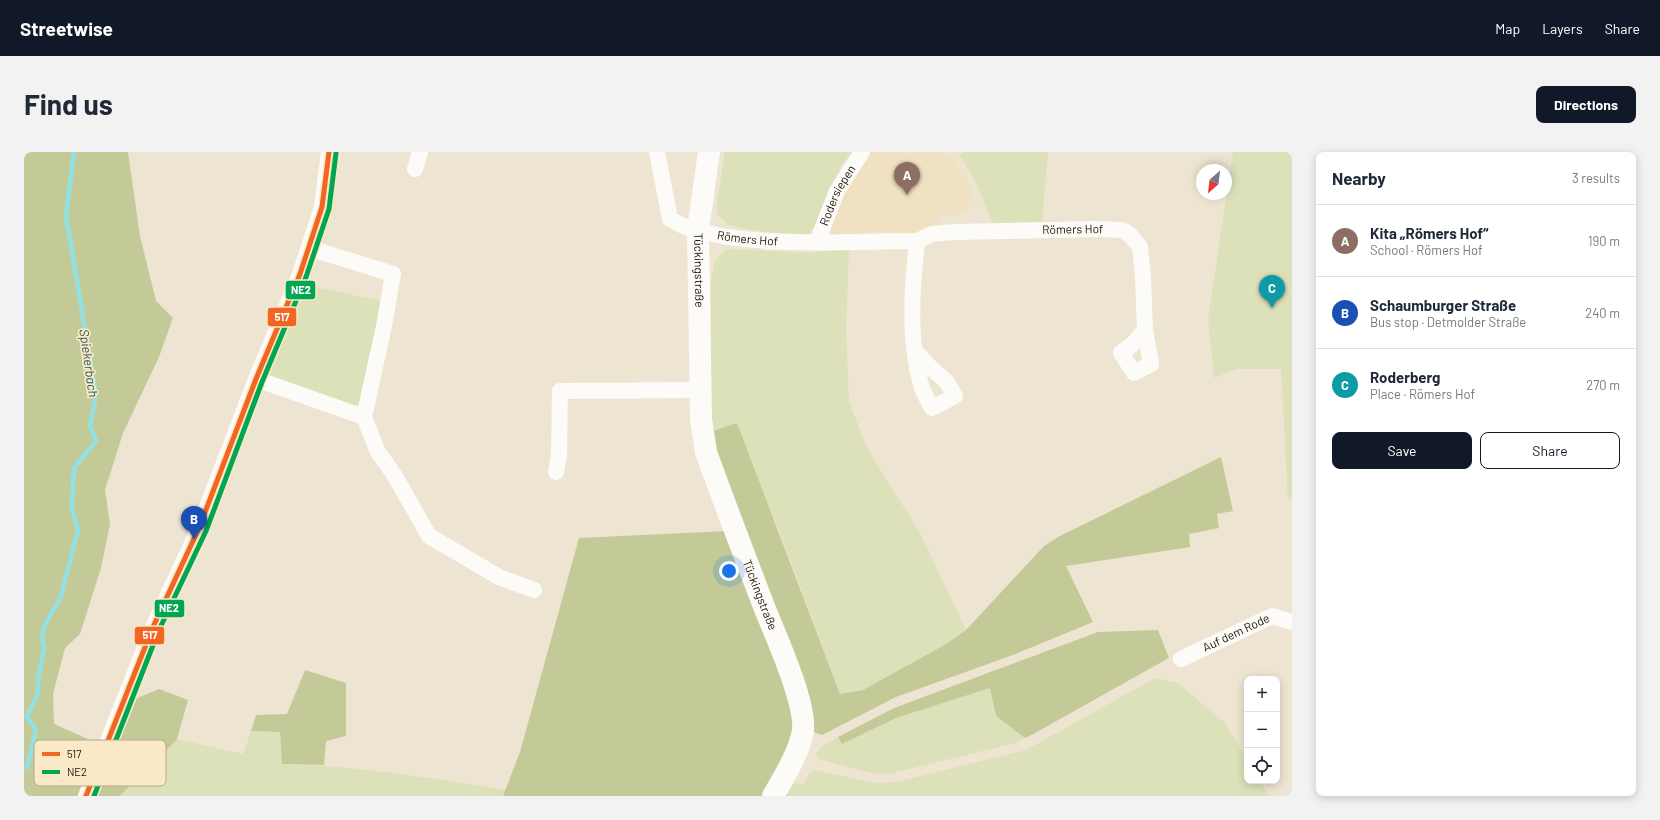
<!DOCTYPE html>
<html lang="en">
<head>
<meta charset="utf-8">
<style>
  body { margin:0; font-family:Barlow,sans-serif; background:#f2f2f3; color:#1f2937 }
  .controls { position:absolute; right:12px; bottom:12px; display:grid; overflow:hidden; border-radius:8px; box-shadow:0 2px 10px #0003 }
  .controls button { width:36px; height:36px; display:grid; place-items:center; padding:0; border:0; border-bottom:1px solid #e0e1e3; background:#fff; color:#1f2937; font:20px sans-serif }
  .compass { position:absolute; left:1172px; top:12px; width:36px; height:36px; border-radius:50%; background:#fff; box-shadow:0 2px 10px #0003; rotate:208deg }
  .you { position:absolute; left:705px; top:419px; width:14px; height:14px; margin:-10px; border:3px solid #fff; border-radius:50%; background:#1a73e8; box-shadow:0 0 0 6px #1a73e833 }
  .badge { display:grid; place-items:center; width:26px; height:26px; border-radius:50%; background:#111827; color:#fff; font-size:13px; font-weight:700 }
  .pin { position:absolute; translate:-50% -33px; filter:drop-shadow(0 1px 2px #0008) }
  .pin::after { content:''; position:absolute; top:21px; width:14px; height:12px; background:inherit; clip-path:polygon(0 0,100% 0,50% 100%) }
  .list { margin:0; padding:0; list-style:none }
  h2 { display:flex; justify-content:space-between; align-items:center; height:52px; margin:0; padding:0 16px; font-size:17px }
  h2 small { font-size:13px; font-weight:400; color:#747a83 }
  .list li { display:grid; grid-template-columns:26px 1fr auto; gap:12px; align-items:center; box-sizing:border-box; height:72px; padding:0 16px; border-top:1px solid #e0e1e3 }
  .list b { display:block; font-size:15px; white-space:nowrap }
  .list p { margin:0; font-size:13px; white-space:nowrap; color:#747a83 }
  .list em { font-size:13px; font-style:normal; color:#747a83 }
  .actions { display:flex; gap:8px; padding:12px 16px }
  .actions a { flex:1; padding:9px 0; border:1px solid #111827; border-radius:8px; text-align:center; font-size:14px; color:#111827 }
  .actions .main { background:#111827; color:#fff }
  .icon { flex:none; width:22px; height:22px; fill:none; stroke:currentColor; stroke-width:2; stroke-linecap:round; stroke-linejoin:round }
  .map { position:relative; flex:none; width:1268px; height:644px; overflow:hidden; border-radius:8px }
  header { display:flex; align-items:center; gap:24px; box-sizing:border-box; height:56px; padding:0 20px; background:#111827; color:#fff }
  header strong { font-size:19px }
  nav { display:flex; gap:22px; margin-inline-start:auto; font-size:14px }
  .intro { display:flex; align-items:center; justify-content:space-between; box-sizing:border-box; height:96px; padding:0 24px }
  h1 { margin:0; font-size:28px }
  .button { padding:10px 18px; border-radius:8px; background:#111827; color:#fff; font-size:14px; font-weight:700 }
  main { display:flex; gap:24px; padding:0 24px }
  aside { flex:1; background:#fff; border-radius:8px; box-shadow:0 2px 10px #0003 }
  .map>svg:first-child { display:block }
  .built { fill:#efe1c1 }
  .green { fill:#dce1ba }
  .forest { fill:#c4ca97 }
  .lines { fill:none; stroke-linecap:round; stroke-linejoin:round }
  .stream { stroke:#93e1e5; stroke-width:4.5 }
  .street { stroke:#fcfbf8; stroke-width:16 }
  .secondary { stroke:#fcfbf8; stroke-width:22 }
  .bus-1-casing { stroke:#f9e9c6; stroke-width:8 }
  .bus-2-casing { stroke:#f9e9c6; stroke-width:8 }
  .bus-1 { stroke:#f26522; stroke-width:5 }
  .bus-2 { stroke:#00a651; stroke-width:5 }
  .labels { text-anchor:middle; stroke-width:3.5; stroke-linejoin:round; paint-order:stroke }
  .street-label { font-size:12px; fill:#1d170a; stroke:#f9e9c6 }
  .water-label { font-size:13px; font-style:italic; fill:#295a60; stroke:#f9e9c6 }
  .key { fill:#f9e9c6; stroke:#b7aa8e; stroke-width:1 }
  .key-label { font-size:11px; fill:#1d170a }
  .line-badge { stroke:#f9e9c6; stroke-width:1.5 }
  .badge-label { font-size:11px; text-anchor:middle; font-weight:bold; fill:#fff }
</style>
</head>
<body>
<header>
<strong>Streetwise</strong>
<nav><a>Map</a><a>Layers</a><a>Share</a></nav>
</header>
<div class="intro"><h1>Find us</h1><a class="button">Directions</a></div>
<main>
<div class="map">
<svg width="1268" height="644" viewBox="0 0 1268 644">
  <rect width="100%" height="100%" fill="#ede5d2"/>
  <polygon class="built" points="844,0 920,0 929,7 948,37 942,62 914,63 913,74 896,79 885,84 865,85 865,79 838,79 838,85 811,84 808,82 806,73 815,49"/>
  <g class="green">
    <polygon points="701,0 828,0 817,14 791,74 784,83 742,80 704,73 693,62 692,56"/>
    <polygon points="942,0 1024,0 1018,70 968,71 954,34 935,2"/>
    <polygon points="1209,0 1268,0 1268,346 1264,348 1257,217 1213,217 1190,226 1184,167"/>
    <path d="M 703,97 L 788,101 L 801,98 L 825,98 L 822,178 L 825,250 L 844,298 L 896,381 L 942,478 L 922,492 L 839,538 L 816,542 L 752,370 L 686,280 L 687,130 C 690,113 689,108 703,97 Z"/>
    <polygon points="281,133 358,149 337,257 243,230"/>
    <polygon points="1131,526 1154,531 1201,571 1223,607 1223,629 1236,629 1245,644 763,644 761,638 772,631 780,633 785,621 791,618 850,631 872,630 1002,598"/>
    <polygon points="966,536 972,564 998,584 1002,586 991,591 865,622 847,621 794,607 792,602 798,594 814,585 818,592 872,566"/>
    <path d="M 227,579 L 256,580 L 259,612 C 334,614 407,626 482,638 L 479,644 L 95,644 L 129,613 L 153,587 L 219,602 Z"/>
  </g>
  <g class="forest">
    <polygon points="0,0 104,0 116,84 132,149 149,166 135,205 99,281 81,338 86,372 77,416 56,482 41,496 29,542 30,572 91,599 113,546 135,537 164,548 153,587 129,613 95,644 0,644"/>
    <polygon points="713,271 816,542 839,538 922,492 942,478 1020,394 1036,384 1197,305 1209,359 1193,362 1195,376 1165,382 1166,395 1042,414 1069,470 989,503 872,545 798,583 787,579 758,629 763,644 479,644 496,600 555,386 703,379 686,280"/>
    <polygon points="1134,478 1145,506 1002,586 998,584 972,564 966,536 872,566 818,592 814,585 870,556 1074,480"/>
    <polygon points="281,518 322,531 322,584 302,589 300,613 258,612 256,580 227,579 232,563 263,562"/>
  </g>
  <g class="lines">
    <polyline class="stream" points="3,616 12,578 3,565 14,542 14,528 20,497 18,487 20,475 37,444 54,378 48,357 50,316 72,289 66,274 72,243 42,63 50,0"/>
    <g class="street">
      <path id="s1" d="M 633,0 L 646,67 C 652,70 658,74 665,76 C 731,97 823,89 893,89 L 908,82 L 930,80 L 1071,77 L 1098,78 L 1105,82 L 1116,95 L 1119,124 L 1121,178 L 1109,192 L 1097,201 L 1110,221 L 1127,212 L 1121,178"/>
      <polyline points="391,17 396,0"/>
      <path id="s2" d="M 793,90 L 813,39 L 838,0"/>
      <polyline points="285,96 369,122 360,174 340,265 354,300 371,324 405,384 475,425 510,438"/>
      <path d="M 891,199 L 907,216 L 923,230 L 931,244 L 908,256 C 904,248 899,241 897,233 C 884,187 888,136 893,89"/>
      <polyline points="232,227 340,265"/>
      <polyline points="532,320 535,303 536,239 676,238"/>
      <path id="s3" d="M 1157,507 L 1248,464 L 1268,470"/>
      <polyline points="62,644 129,475 175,376 232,227 276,122 298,55 305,0"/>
    </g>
    <path class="secondary" id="s4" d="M 685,0 L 674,78 L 677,267 L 682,300 C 701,353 721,405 741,457 C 752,484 782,551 779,578 C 776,599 760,625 749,644"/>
    <defs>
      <polyline id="bus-1" points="62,644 129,475 175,376 232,227 276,122 298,55 305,0"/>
      <polyline id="bus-2" points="70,644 135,478 182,379 238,230 282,125 305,57 312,1"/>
    </defs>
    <use href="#bus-1" class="bus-1-casing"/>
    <use href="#bus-2" class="bus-2-casing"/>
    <use href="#bus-1" class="bus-1"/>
    <use href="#bus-2" class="bus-2"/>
  </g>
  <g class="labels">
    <g class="street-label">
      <text dy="4" stroke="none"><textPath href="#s2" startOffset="51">Rodersiepen</textPath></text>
      <text dy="4" stroke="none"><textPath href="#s1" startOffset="476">Römers Hof</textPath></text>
      <text dy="4" stroke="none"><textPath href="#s1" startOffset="149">Römers Hof</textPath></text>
      <text dy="4" stroke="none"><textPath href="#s4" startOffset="119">Tückingstraße</textPath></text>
      <text dy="4" stroke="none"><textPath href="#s4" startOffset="454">Tückingstraße</textPath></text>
      <text dy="4" stroke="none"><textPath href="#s3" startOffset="61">Auf dem Rode</textPath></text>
    </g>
    <g class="water-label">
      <text transform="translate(65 211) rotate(82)" y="5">Spiekerbach</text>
    </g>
  </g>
  <rect x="10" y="588" width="132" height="46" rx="6" class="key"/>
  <rect x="18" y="600" width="18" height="4" fill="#f26522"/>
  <rect x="18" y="618" width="18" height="4" fill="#00a651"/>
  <g class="key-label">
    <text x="43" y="606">517</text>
    <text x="43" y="624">NE2</text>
  </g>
  <g class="line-badge">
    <rect x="261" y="128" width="31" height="20" rx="4" fill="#00a651"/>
    <rect x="243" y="155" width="30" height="20" rx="4" fill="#f26522"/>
    <rect x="130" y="447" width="31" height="19" rx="4" fill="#00a651"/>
    <rect x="110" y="474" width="31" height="19" rx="4" fill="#f26522"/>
  </g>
  <g class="badge-label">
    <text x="277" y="142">NE2</text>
    <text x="258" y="169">517</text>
    <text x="145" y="460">NE2</text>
    <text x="126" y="487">517</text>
  </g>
</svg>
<div class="controls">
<button>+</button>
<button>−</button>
<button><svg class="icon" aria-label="locate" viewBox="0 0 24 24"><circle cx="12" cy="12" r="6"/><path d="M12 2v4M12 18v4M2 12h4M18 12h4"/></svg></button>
</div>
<svg class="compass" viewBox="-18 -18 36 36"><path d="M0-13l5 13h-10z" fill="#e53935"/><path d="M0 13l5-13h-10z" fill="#747a83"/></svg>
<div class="you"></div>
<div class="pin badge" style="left:883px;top:43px;background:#8d6e63">A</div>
<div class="pin badge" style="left:170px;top:387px;background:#1a4fb4">B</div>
<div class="pin badge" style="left:1248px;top:156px;background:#0f9aa8">C</div>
</div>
<aside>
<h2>Nearby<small>3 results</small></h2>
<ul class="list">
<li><span class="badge" style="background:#8d6e63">A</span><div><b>Kita „Römers Hof“</b><p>School · Römers Hof</p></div><em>190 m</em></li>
<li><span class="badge" style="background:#1a4fb4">B</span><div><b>Schaumburger Straße</b><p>Bus stop · Detmolder Straße</p></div><em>240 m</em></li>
<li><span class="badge" style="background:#0f9aa8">C</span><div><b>Roderberg</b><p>Place · Römers Hof</p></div><em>270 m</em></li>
</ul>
<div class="actions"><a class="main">Save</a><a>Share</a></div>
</aside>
</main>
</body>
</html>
